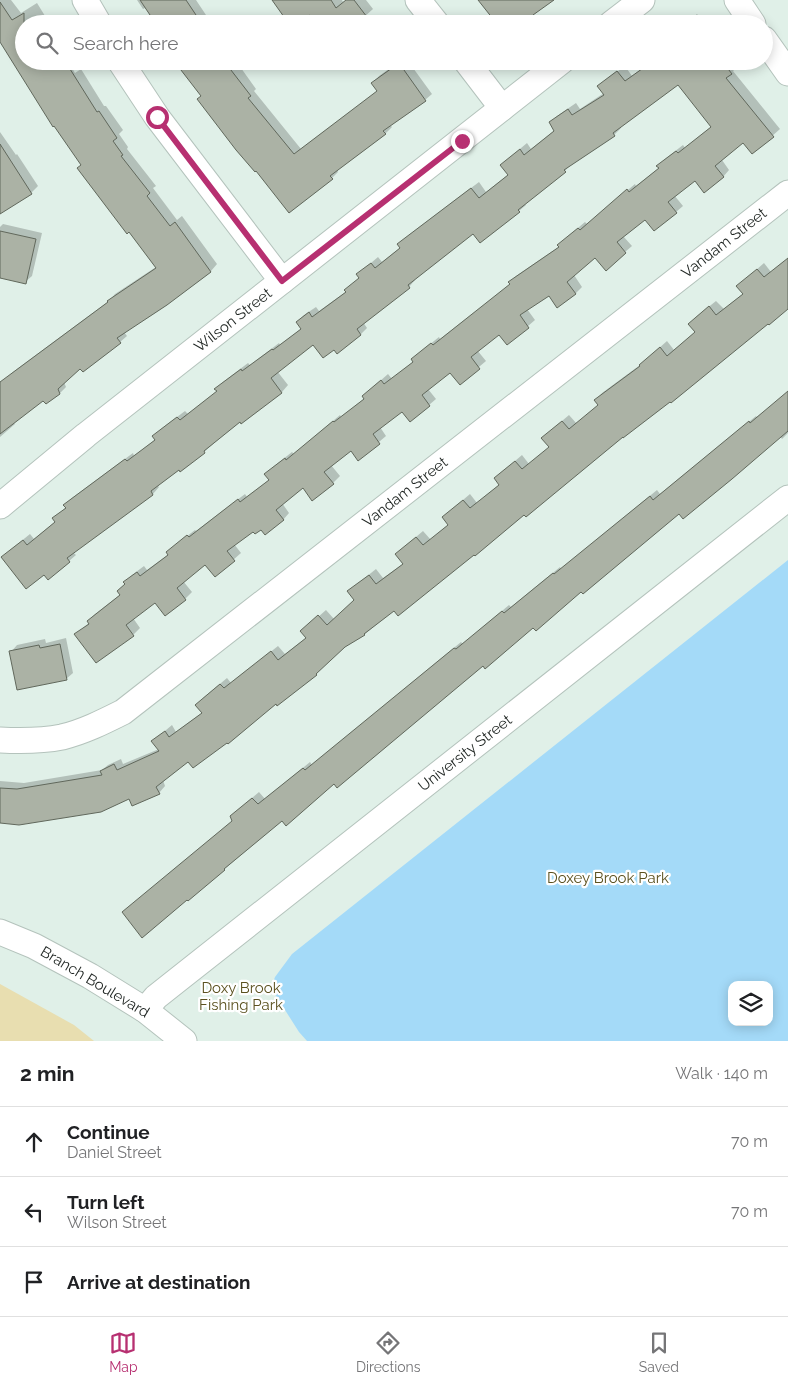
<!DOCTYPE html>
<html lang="en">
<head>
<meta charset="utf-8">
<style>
  body { margin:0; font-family:Raleway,sans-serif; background:#f2f2f2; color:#202124 }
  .controls { position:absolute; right:15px; bottom:15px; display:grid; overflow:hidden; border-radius:10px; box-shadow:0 2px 12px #0003 }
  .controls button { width:45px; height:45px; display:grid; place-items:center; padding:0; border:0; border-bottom:1px solid #e0e0e0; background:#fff; color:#202124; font:25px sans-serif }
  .stop { position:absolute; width:15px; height:15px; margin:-11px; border:4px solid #b73071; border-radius:50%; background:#fff }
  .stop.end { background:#b73071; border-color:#fff; box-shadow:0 1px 5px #0008 }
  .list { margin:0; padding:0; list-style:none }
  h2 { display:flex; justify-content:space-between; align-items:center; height:65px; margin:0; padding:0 20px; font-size:21px }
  h2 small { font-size:16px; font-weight:400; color:#757577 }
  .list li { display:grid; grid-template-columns:32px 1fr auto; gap:15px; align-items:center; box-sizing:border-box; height:70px; padding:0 20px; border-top:1px solid #e0e0e0 }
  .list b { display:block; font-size:19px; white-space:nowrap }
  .list p { margin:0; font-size:16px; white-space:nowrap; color:#757577 }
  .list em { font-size:16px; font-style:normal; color:#757577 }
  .icon { flex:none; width:28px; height:28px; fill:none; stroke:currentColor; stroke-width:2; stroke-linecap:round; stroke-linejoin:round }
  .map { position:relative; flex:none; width:788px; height:1041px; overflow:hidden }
  .search { position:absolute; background:#fff; box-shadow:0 2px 12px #0003; left:15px; right:15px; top:15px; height:55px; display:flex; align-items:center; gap:12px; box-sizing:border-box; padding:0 18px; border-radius:28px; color:#757577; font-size:19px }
  .sheet { height:275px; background:#fff }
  nav { display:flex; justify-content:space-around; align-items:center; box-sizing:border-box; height:70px; border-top:1px solid #e0e0e0; background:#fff; font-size:14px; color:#757577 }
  nav a { display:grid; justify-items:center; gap:2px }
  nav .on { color:#b73071 }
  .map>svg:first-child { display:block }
  .green { fill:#e8deb0 }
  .water { fill:#a4daf8; fill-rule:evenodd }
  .shadow { fill:#0003 }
  .building { fill:#abb2a5; stroke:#61685c }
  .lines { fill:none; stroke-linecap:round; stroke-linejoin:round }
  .minor-casing { stroke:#b4c3bc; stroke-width:27 }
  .minor { stroke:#fff; stroke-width:25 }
  .route { stroke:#b73071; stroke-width:6 }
  .labels { text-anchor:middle; stroke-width:4.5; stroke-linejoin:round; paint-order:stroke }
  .street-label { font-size:15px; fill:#1d2320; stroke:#fff }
  .park-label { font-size:15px; fill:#5b511f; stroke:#fff }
</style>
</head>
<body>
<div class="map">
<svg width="788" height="1041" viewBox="0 0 788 1041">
  <rect width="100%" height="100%" fill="#e0f0e8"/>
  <polygon class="green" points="0,984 74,1025 94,1041 0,1041"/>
  <path class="water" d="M 788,560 L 788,1041 L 307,1041 L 299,1032 L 271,988 L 275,977 L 292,954 ZM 732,985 L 769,985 L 769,1022 L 732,1022 Z"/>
  <g class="shadow">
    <polygon points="0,0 11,0 21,13 37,3 50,24 24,24 24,61 68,61 75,73 81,69 104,106 106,106 123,130 119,134 128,147 127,149 156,186 153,188 177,220 182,216 217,264 211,271 166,304 124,332 127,336 120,342 80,367 64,382 66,387 60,393 46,402 44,399 13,422 15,424 0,437 0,385 13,372 109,301 115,294 156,267 83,164 0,40"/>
    <polygon points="137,0 196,0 212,24 158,24 147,7 143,9"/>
    <polygon points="282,0 342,0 343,2 346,0 366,0 373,9 363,18 368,24 315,24 308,15"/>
    <polygon points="697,14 705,24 685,24"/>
    <polygon points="175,61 236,61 256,89 254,91 301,149 378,91 373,83 379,76 400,61 408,61 432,94 425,100 390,125 392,127 385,134 337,170 338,172 332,178 256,169"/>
    <polygon points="652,61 734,61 738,66 733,71 780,129 753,153 743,141 722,160 729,170 723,177 695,179 674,195 683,206 676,212 645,218 623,236 632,246 625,252 595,256 574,275 582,287 575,294 549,294 527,309 535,320 507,344 499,333 477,350 486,361 460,383 450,371 428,389 436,399 429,405 402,410 380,427 386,436 359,459 351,449 331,465 340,476 333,483 303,487 282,503 289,513 283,520 253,530 234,544 241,553 215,576 205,563 183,581 192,592 185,599 155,601 133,618 140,628 133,635 76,634 90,622 88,621 95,614 121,594 126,583 125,582 132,575 144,566 147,570 169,554 174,546 195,530 196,531 245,494 247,497 270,479 273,467 292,452 294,454 340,415 341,417 365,398 363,396 388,374 392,379 414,361 419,353 439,337 440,339 511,284 510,282 516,276 560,246 566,238 585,222 587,224 635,184 636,186 659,168 658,166 665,159 683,145 685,148 712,126 678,83 620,126 621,128 614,135 571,164 565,171 524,203 526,205 519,211 473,233 414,278 415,280 409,287 363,322 367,328 361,334 337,352 334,348 313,343 277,371 288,385 282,392 242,422 240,420 204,452 157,485 159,487 153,494 73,552 76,555 69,561 45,573 9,551 30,534 34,539 56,521 54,518 66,507 65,505 72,498 133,453 134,456 156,439 161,429 185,411 188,414 218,391 216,389 223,382 248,363 250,365 279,343 280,345 302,328 297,322 304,315 316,307 319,311 347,291 360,277 358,274 378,257 382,262 401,247 405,238 479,182 486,192 509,174 501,165 527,143 531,149 555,130 550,123 557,116 576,103 580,109 604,93 606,80 625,66 632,76"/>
    <polygon points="0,132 16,155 17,154 38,186 31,193 0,213"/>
    <polygon points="3,224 42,233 32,276 25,282 0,277 0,227"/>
    <polygon points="788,258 788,307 474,553 394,610 365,634 344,646 276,702 189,760 163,780 165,786 159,793 0,822 0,781 24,783 102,770 108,765 121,759 123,764 159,749 153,741 172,725 176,732 203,712 203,698 227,678 231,683 278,646 285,654 307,637 309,625 326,610 334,619 355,600 349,591 356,585 376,569 383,578 404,563 403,548 423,531 431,540 449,524 450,511 470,494 477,503 500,484 502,472 522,455 529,464 550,447 549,432 569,415 577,424 599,405 596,400 602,393 640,365 667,341 674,350 696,332 696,317 716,301 724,309 744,293 738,286 764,263 771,272"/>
    <polygon points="788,392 788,433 782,439 780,436 679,513 483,664 335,782 282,820 188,900 123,912 233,821 238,810 259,792 265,799 310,762 312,765 461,642 463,644 509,605 511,607 560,567 561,569 657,490 660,494 756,416 757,417"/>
    <polygon points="66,638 73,673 66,679 11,652 17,645 45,639 46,643"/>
  </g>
  <g class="building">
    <polygon points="140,0 186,0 202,24 156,24"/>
    <polygon points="272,0 331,0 336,8 346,0 354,0 367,17 358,24 315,24 316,23 310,15 298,24 289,24"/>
    <polygon points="478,0 554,0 533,15 535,17 526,24 497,24"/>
    <polygon points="0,2 12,20 24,13 24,61 65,61 97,112 99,111 117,138 113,141 123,155 121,156 150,193 147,196 170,226 175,222 211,272 167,305 117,338 121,343 83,372 80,369 58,389 60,394 46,404 43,401 0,434 0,382 108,302 107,301 156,268 129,232 127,234 77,168 81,165 54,126 53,127 0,42"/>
    <polygon points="174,61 224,61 251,96 248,98 294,154 377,91 371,83 399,63 426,101 383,131 386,134 330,176 333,179 289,213 256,171 255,172 236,150 197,99 201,96"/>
    <polygon points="653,61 722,61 732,74 726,78 774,137 752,154 743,143 715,166 724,177 704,193 695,181 668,202 677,213 654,231 645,220 617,242 626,253 606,271 595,258 567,282 576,294 557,308 549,296 520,315 529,328 507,345 499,335 471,357 480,369 460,385 450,373 422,395 430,406 410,422 402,412 373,434 380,444 358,461 351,451 324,472 334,484 312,501 303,488 276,510 284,520 265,535 261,530 255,534 253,532 227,551 235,561 215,577 205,565 177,588 186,600 165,616 155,603 126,625 134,636 96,663 74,634 89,624 87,621 120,595 117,591 125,584 123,582 137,572 140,576 168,555 166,552 187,535 189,537 238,499 240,502 269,480 264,474 285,458 286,460 333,421 334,422 364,399 362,396 381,380 384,384 413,362 411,359 431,343 433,345 510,284 508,282 559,247 557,245 578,228 580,230 627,189 629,192 659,168 656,166 676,151 678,153 711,127 678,85 613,133 615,136 564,170 566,172 518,210 520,212 480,243 473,234 408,285 410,288 357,329 361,335 337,354 334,350 323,358 313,345 271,378 282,393 241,424 240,422 204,451 205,453 180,472 179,470 151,491 153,495 67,558 70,562 48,580 44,575 26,589 1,557 23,540 27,545 55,522 52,518 66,508 63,505 125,459 127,461 155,440 152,436 177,417 180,420 217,391 214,389 241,369 242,371 272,349 273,350 301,329 296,322 309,312 312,317 346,292 344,290 359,278 356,274 371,263 375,268 400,248 397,244 471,188 479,198 508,175 500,165 520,149 524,155 554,131 549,122 568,109 572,115 604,95 597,86 617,71 625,81"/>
    <polygon points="0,144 32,194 0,214"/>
    <polygon points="0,231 36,239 26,284 0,278"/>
    <polygon points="788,258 788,309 769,325 768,324 671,403 670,402 623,438 623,437 526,517 524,515 475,556 474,555 398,616 394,611 364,634 365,635 345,647 316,674 317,675 277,706 276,704 228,744 227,743 193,768 188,762 156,787 160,794 132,806 129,799 101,812 19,825 0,823 0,788 17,789 102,775 100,771 114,764 117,770 159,751 151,741 165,731 169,737 202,713 195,705 220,684 224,688 271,651 278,660 306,638 300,631 318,615 327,625 354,600 347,591 369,575 376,584 403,564 395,554 416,537 423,545 448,525 442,517 463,500 470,508 499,485 494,478 515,461 522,469 549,447 541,438 562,421 569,429 598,405 594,400 640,366 639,365 660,347 667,356 695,332 688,324 709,306 716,315 743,294 736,286 757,269 764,277"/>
    <polygon points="788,391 788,431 732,479 683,519 679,514 583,594 581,592 536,631 533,628 485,669 483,666 337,788 334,784 286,826 282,821 224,869 225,870 188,901 187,900 142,938 122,912 232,821 230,816 252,798 258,804 303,768 305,770 454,648 456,649 502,611 504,613 553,573 554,574 650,496 653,500 749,421 750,423"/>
    <polygon points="60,644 67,680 17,690 9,651 39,645 40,648"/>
  </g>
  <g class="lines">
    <defs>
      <g id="minor">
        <polyline points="85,0 99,24"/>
        <polyline points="418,0 437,24"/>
        <polyline points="737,0 753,24"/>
        <polyline points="611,24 642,0"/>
        <polyline points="764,39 788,73"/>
        <polyline points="120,61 157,117 282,281"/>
        <polyline points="466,61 502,108"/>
        <polyline points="0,506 86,435 562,61"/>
        <path d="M 0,740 C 20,741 42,741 62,737 C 83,732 103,722 123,712 L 788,193"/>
        <polyline points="0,932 34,946 90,976 145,1010 184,1041"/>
        <polyline points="145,1010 156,997 180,978 788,498"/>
      </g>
    </defs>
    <use href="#minor" class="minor-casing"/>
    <use href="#minor" class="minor"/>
  </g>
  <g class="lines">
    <polyline class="route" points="157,117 282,281 462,141"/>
  </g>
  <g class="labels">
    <g class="street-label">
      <text transform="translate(724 243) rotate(-38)" y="5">Vandam Street</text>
      <text transform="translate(233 320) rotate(-38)" y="5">Wilson Street</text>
      <text transform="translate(405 492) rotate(-38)" y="5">Vandam Street</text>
      <text transform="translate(465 753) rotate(-38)" y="5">University Street</text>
      <text transform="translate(95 982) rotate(31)" y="5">Branch Boulevard</text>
    </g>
    <g class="park-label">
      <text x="608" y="883">Doxey Brook Park</text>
      <text x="241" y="993">Doxy Brook<tspan x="241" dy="17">Fishing Park</tspan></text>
    </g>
  </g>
</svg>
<div class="controls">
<button><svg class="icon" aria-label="layers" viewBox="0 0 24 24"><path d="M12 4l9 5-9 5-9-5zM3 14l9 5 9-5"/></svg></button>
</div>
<div class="stop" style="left:157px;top:117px"></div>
<div class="stop end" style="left:462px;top:141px"></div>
<div class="search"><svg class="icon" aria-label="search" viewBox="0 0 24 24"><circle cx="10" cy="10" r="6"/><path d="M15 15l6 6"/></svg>Search here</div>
</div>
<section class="sheet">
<h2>2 min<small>Walk · 140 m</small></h2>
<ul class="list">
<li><svg class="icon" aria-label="ahead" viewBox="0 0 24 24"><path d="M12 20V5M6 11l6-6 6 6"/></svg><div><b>Continue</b><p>Daniel Street</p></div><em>70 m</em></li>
<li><svg class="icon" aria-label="left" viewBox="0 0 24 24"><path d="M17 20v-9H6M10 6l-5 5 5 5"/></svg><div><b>Turn left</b><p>Wilson Street</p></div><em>70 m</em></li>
<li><svg class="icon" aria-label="arrive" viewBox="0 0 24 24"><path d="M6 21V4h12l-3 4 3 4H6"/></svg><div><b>Arrive at destination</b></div></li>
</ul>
</section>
<nav>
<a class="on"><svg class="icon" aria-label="map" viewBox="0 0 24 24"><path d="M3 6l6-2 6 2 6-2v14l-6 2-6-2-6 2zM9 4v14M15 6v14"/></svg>Map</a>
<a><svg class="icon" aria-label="directions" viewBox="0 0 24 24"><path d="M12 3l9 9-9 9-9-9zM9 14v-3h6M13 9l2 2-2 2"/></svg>Directions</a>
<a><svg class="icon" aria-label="saved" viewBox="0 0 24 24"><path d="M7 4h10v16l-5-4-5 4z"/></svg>Saved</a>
</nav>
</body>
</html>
